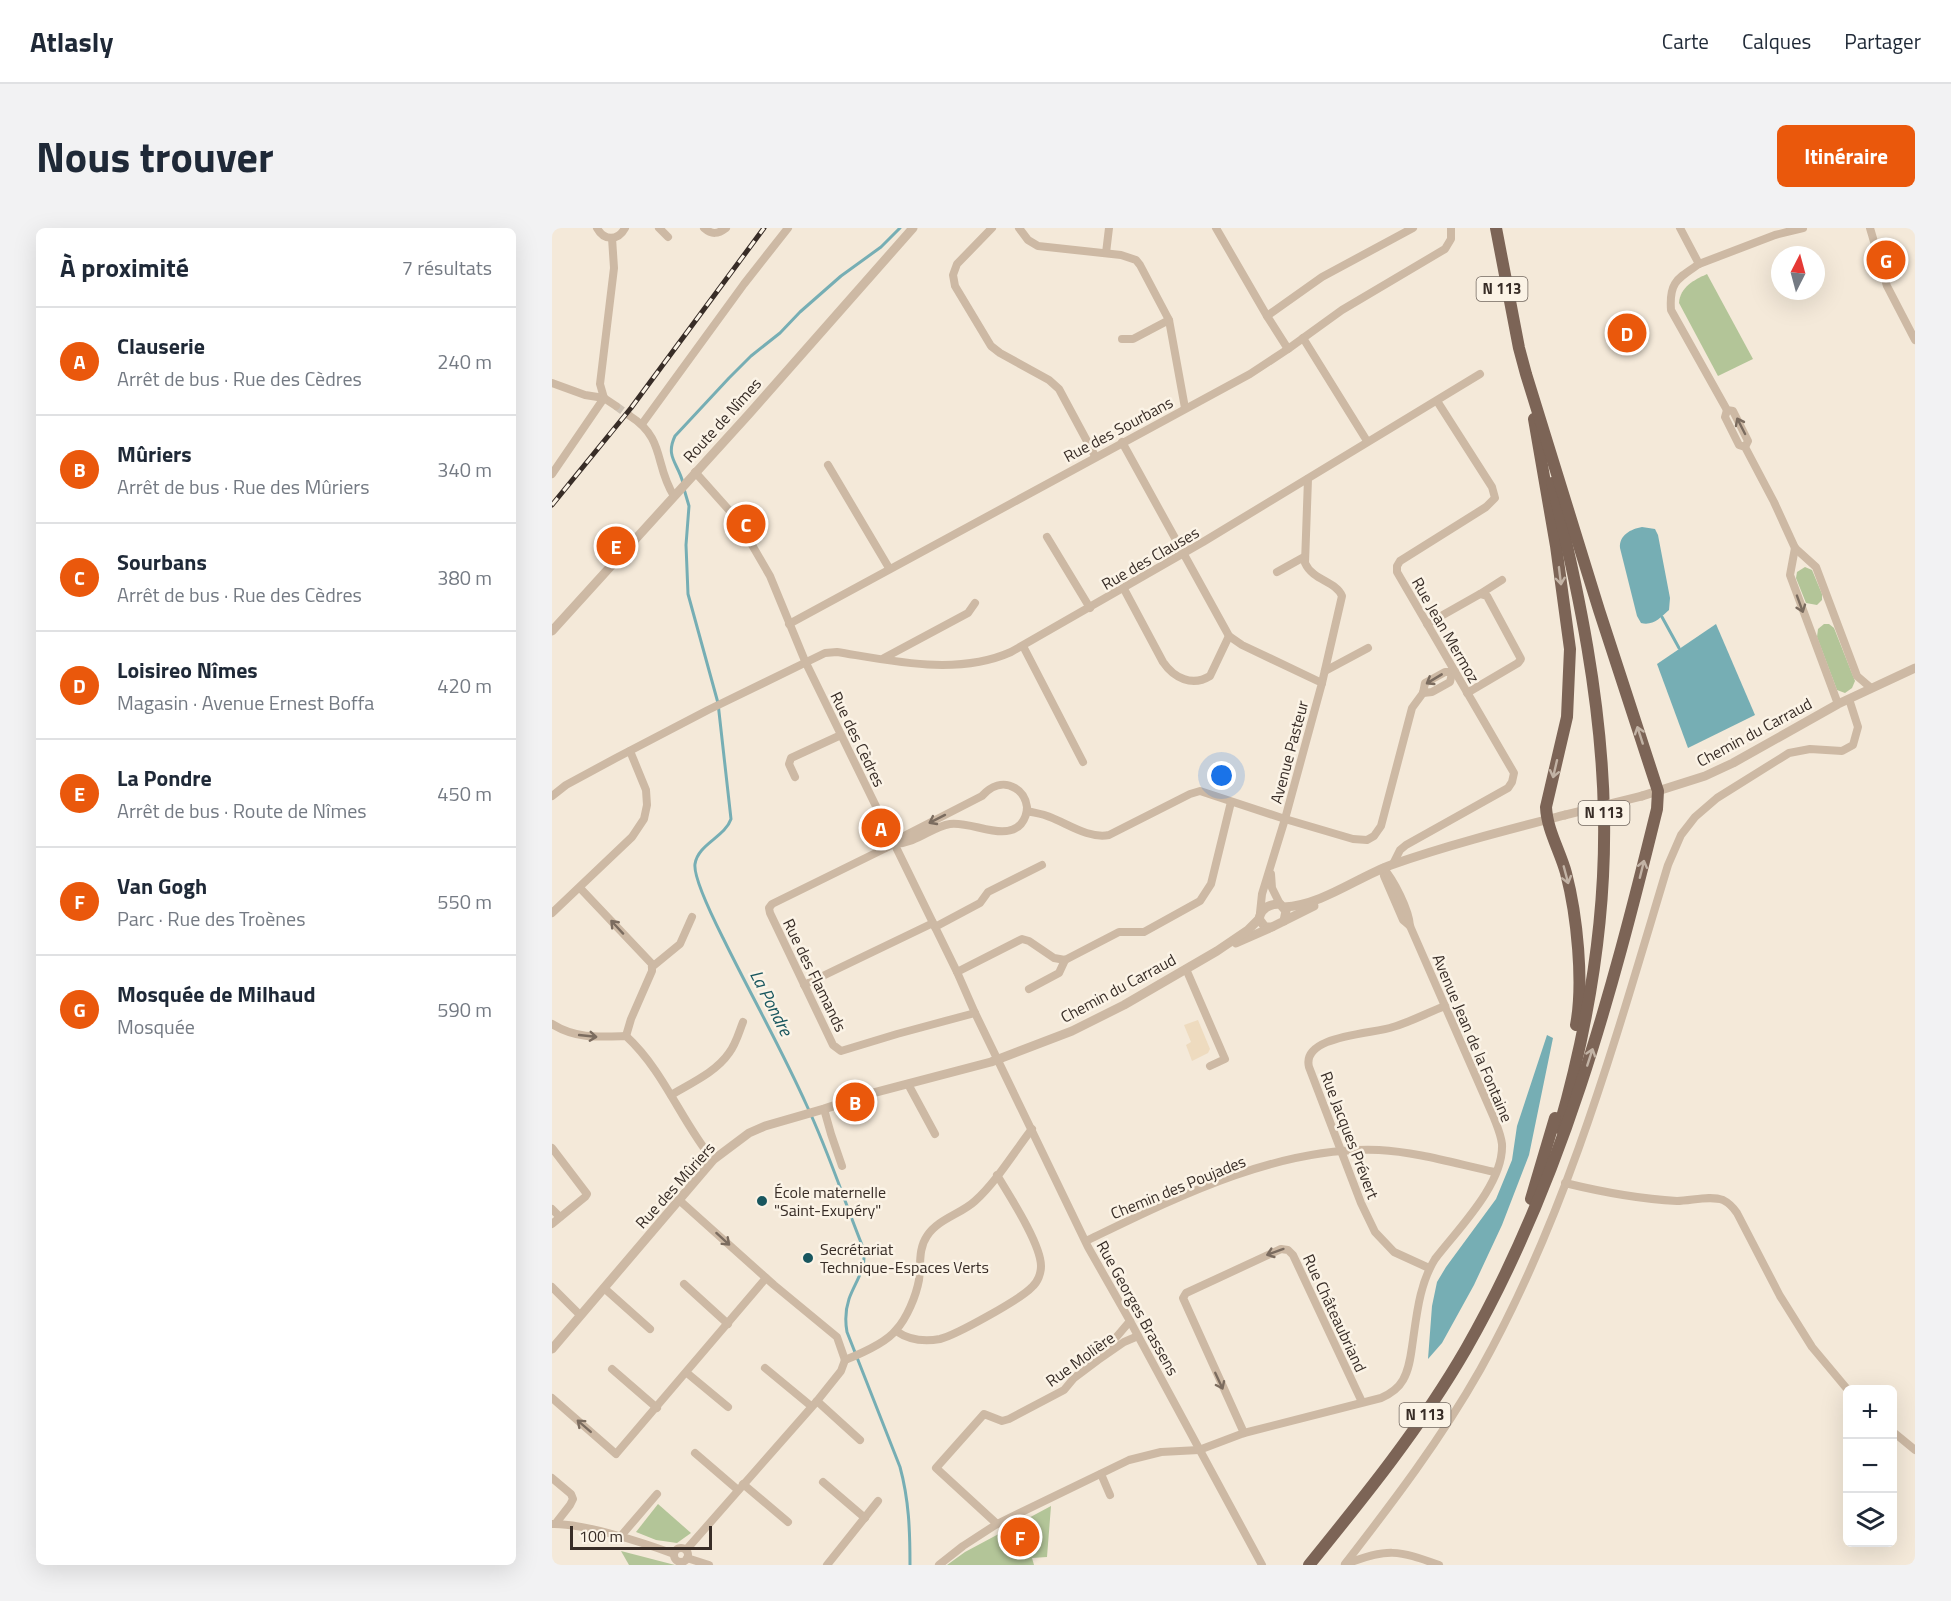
<!DOCTYPE html>
<html lang="fr">
<head>
<meta charset="utf-8">
<style>
  body { margin:0; font-family:"Titillium Web",sans-serif; background:#f2f2f3; color:#1f2937 }
  .controls { position:absolute; right:18px; bottom:18px; display:grid; overflow:hidden; border-radius:9px; box-shadow:0 6px 24px #0002 }
  .controls button { width:54px; height:54px; display:grid; place-items:center; padding:0; border:0; border-bottom:2px solid #e0e1e3; background:#fff; color:#1f2937; font:30px sans-serif }
  .compass { position:absolute; left:1219px; top:18px; width:54px; height:54px; border-radius:50%; background:#fff; box-shadow:0 6px 24px #0002; rotate:6deg }
  .scale { position:absolute; left:18px; bottom:15px; width:142px; box-sizing:border-box; padding-left:6px; border:3px solid #382d27; border-top:0; font-size:16px; line-height:21px; white-space:nowrap; color:#382d27; -webkit-text-stroke:4px #fbf3e6; paint-order:stroke }
  .you { position:absolute; left:670px; top:548px; width:21px; height:21px; margin:-15px; border:4px solid #fff; border-radius:50%; background:#1a73e8; box-shadow:0 0 0 9px #1a73e833 }
  .badge { display:grid; place-items:center; width:39px; height:39px; border-radius:50%; background:#ea580c; color:#fff; font-size:20px; font-weight:700 }
  .pin { position:absolute; translate:-50% -50%; border:3px solid #fff; box-shadow:0 2px 6px #0006 }
  .list { margin:0; padding:0; list-style:none }
  h2 { display:flex; justify-content:space-between; align-items:center; height:78px; margin:0; padding:0 24px; font-size:26px }
  h2 small { font-size:20px; font-weight:400; color:#747a83 }
  .list li { display:grid; grid-template-columns:39px 1fr auto; gap:18px; align-items:center; box-sizing:border-box; height:108px; padding:0 24px; border-top:2px solid #e0e1e3 }
  .list b { display:block; font-size:22px; white-space:nowrap }
  .list p { margin:0; font-size:20px; white-space:nowrap; color:#747a83 }
  .list em { font-size:20px; font-style:normal; color:#747a83 }
  .icon { flex:none; width:33px; height:33px; fill:none; stroke:currentColor; stroke-width:2; stroke-linecap:round; stroke-linejoin:round }
  .map { position:relative; flex:none; width:1363px; height:1337px; overflow:hidden; border-radius:9px }
  header { display:flex; align-items:center; gap:36px; box-sizing:border-box; height:84px; padding:0 30px; background:#fff; border-bottom:2px solid #e0e1e3 }
  header strong { font-size:28px }
  nav { display:flex; gap:33px; margin-inline-start:auto; font-size:21px }
  .intro { display:flex; align-items:center; justify-content:space-between; box-sizing:border-box; height:144px; padding:0 36px }
  h1 { margin:0; font-size:42px }
  .button { padding:15px 27px; border-radius:9px; background:#ea580c; color:#fff; font-size:21px; font-weight:700 }
  main { display:flex; gap:36px; padding:0 36px }
  aside { flex:1; background:#fff; border-radius:9px; box-shadow:0 6px 24px #0002 }
  .map>svg:first-child { display:block }
  .green { fill:#b3c598 }
  .plaza { fill:#eedbbf }
  .water { fill:#76aeb4 }
  .lines { fill:none; stroke-linecap:round; stroke-linejoin:round }
  .stream { stroke:#76aeb4; stroke-width:3 }
  .minor-tunnel { stroke:#cec3b5; stroke-width:8; stroke-dasharray:8 4; stroke-linecap:butt }
  .minor { stroke:#cdb9a4; stroke-width:8 }
  .tertiary { stroke:#cdb9a4; stroke-width:9 }
  .primary { stroke:#7c6456; stroke-width:12 }
  .rail-casing { stroke:#382d27; stroke-width:5 }
  .rail { stroke:#fbf3e6; stroke-width:3; stroke-dasharray:9; stroke-linecap:butt }
  .tertiary-bridge { stroke:#cdb9a4; stroke-width:9 }
  .oneway { stroke:#7b6c5f }
  .oneway2 { stroke:#c2b3a5 }
  .poi-dot { fill:#18565e; stroke:#fbf3e6; stroke-width:2 }
  .labels { text-anchor:middle; stroke-width:5; stroke-linejoin:round; paint-order:stroke }
  .shield { fill:#fbf3e6; stroke:#726860; stroke-width:1.5 }
  .shield-label { font-size:15px; font-weight:bold; fill:#382d27 }
  .street-label { font-size:16px; fill:#382d27; stroke:#fbf3e6 }
  .poi-label { font-size:16px; fill:#382d27; stroke:#fbf3e6; text-anchor:start }
  .water-label { font-size:18px; font-style:italic; fill:#18565e; stroke:#fbf3e6 }
</style>
</head>
<body>
<header>
<strong>Atlasly</strong>
<nav><a>Carte</a><a>Calques</a><a>Partager</a></nav>
</header>
<div class="intro"><h1>Nous trouver</h1><a class="button">Itinéraire</a></div>
<main>
<aside>
<h2>À proximité<small>7 résultats</small></h2>
<ul class="list">
<li><span class="badge">A</span><div><b>Clauserie</b><p>Arrêt de bus · Rue des Cèdres</p></div><em>240 m</em></li>
<li><span class="badge">B</span><div><b>Mûriers</b><p>Arrêt de bus · Rue des Mûriers</p></div><em>340 m</em></li>
<li><span class="badge">C</span><div><b>Sourbans</b><p>Arrêt de bus · Rue des Cèdres</p></div><em>380 m</em></li>
<li><span class="badge">D</span><div><b>Loisireo Nîmes</b><p>Magasin · Avenue Ernest Boffa</p></div><em>420 m</em></li>
<li><span class="badge">E</span><div><b>La Pondre</b><p>Arrêt de bus · Route de Nîmes</p></div><em>450 m</em></li>
<li><span class="badge">F</span><div><b>Van Gogh</b><p>Parc · Rue des Troènes</p></div><em>550 m</em></li>
<li><span class="badge">G</span><div><b>Mosquée de Milhaud</b><p>Mosquée</p></div><em>590 m</em></li>
</ul>
</aside>
<div class="map">
<svg width="1363" height="1337" viewBox="0 0 1363 1337">
  <rect width="100%" height="100%" fill="#f4e9d9"/>
  <g class="green">
    <path d="M 1155,46 L 1201,131 L 1166,148 L 1127,75 C 1128,59 1142,52 1155,46 Z"/>
    <polygon points="1253,339 1260,342 1270,366 1270,372 1265,377 1254,375 1244,350 1245,344"/>
    <polygon points="1272,396 1277,396 1282,400 1303,453 1300,460 1293,465 1285,462 1265,409 1266,401"/>
    <polygon points="106,1276 139,1305 125,1315 104,1312 84,1304"/>
    <polygon points="499,1278 495,1329 480,1330 482,1337 395,1337 413,1324"/>
    <polygon points="69,1323 123,1337 77,1337"/>
  </g>
  <polygon class="plaza" points="646,792 658,821 656,825 640,833 634,817 639,814 632,797"/>
  <g class="water">
    <path d="M 1090,299 L 1103,301 L 1106,307 L 1118,370 L 1117,382 C 1108,390 1101,398 1089,395 L 1085,388 L 1068,320 C 1067,307 1079,301 1090,299 Z"/>
    <polygon points="1164,396 1203,487 1136,520 1105,436"/>
    <polygon points="995,807 1001,810 977,927 950,997 922,1057 890,1115 876,1131 880,1078 885,1054 894,1039 944,971 960,932 965,898"/>
  </g>
  <g class="lines">
    <g class="stream">
      <path d="M 131,255 C 126,235 113,229 123,208 L 177,150 L 199,128 L 228,105 L 248,84 L 289,48 L 329,19 L 348,0"/>
      <path d="M 132,261 L 137,278 L 134,317 L 136,366 L 166,475 L 179,591 C 173,609 146,616 143,636 C 141,651 164,696 172,712 C 199,767 230,822 255,878 C 277,925 293,975 312,1022 C 314,1042 303,1054 297,1071 C 293,1083 293,1093 295,1104 L 348,1239 C 357,1272 358,1303 358,1337"/>
      <polyline points="1110,389 1127,420"/>
    </g>
    <polyline class="minor-tunnel" points="64,178 78,188"/>
    <g class="minor">
      <path d="M 45,0 C 52,13 66,13 73,0"/>
      <polyline points="107,0 116,9"/>
      <path d="M 152,0 C 160,7 166,6 174,0"/>
      <polyline points="440,0 405,36 401,47 403,58 439,118 448,125 497,152 507,161 543,228"/>
      <polyline points="467,0 476,12 486,18 569,27 584,32 588,37 617,92 633,180"/>
      <polyline points="664,0 715,88"/>
      <path d="M 1128,0 L 1147,36 C 1125,51 1117,54 1119,82 L 1175,182 L 1181,183 L 1196,213 L 1193,219"/>
      <polyline points="1318,0 1335,58 1363,112"/>
      <polyline points="554,25 557,0"/>
      <polyline points="1147,36 1223,7 1251,0"/>
      <polyline points="751,110 815,213"/>
      <polyline points="570,111 581,111 617,92"/>
      <polyline points="736,121 715,88 770,49 861,0"/>
      <polyline points="0,155 33,167 52,170 64,178"/>
      <polyline points="52,170 48,156 62,40 60,10"/>
      <polyline points="1175,182 1173,189 1187,217 1193,219 1222,274 1243,320 1264,339 1305,448 1319,460"/>
      <path d="M 78,188 C 114,211 102,237 122,268"/>
      <polyline points="90,196 192,56 236,0"/>
      <polyline points="570,214 677,408 690,417 770,455 733,591 710,666 708,685"/>
      <polyline points="276,237 337,340"/>
      <polyline points="143,244 185,291 218,348 253,433 405,744 423,785 536,1019 578,1093 710,1337"/>
      <polyline points="0,246 52,170"/>
      <path d="M 756,251 L 753,335 C 761,353 784,353 790,368 L 770,455"/>
      <polyline points="495,309 538,380"/>
      <polyline points="1243,320 1238,347 1286,476"/>
      <polyline points="725,344 752,329"/>
      <path d="M 572,361 L 611,434 C 622,450 640,459 658,448 L 677,408"/>
      <polyline points="928,366 950,352"/>
      <polyline points="237,396 698,146 736,121 790,82 893,21 899,11 899,0"/>
      <polyline points="875,396 928,366 935,368 969,431 966,435 915,465"/>
      <polyline points="471,418 531,534"/>
      <polyline points="332,430 416,385 423,375"/>
      <polyline points="773,443 816,420"/>
      <polyline points="871,465 880,464 898,454 900,445"/>
      <polyline points="243,549 237,536 239,530 289,507"/>
      <path d="M 0,568 L 14,557 L 64,530 L 156,482 L 273,425 L 285,424 C 341,433 405,448 459,424 L 651,314 L 928,146"/>
      <path d="M 475,583 C 483,585 491,586 498,589 C 516,596 537,611 557,607 L 638,566 L 648,563 L 733,591 L 801,611 L 815,612 L 822,608 L 829,598 L 860,480 L 871,465 L 873,455 L 893,444 L 903,444"/>
      <path d="M 342,616 C 366,615 379,599 398,596 C 420,593 453,614 469,596 C 473,591 475,585 475,579 C 474,571 470,564 463,560 C 451,553 439,558 430,568 L 350,609 L 342,616 L 220,676 L 217,680 L 218,685 L 281,817 L 289,823 L 345,806 L 423,785"/>
      <polyline points="841,636 848,622 854,617 956,560 960,554 962,545 845,344 845,338 848,333 934,279 943,270 940,259 885,173"/>
      <polyline points="831,641 832,648 851,692 858,698"/>
      <polyline points="719,646 720,660 728,676"/>
      <polyline points="28,660 100,736 100,743 79,791 74,808"/>
      <polyline points="0,685 80,609 92,591 95,577 94,562 78,523"/>
      <polyline points="383,699 428,675 436,664 490,637"/>
      <polyline points="100,739 128,716 140,689"/>
      <polyline points="634,741 673,831 658,838"/>
      <polyline points="405,744 470,711 477,713 502,730 513,732 567,704 592,704 648,673 659,656 679,574"/>
      <polyline points="252,757 381,695"/>
      <polyline points="477,761 507,745 513,732"/>
      <path d="M 0,796 C 24,811 47,809 74,808 C 112,843 129,893 161,932"/>
      <polyline points="356,856 383,906"/>
      <path d="M 119,867 C 139,855 164,844 177,825 C 184,816 187,804 191,794"/>
      <polyline points="272,881 279,906 290,938"/>
      <polyline points="0,920 35,966 33,969 0,996"/>
      <path d="M 1013,955 C 1050,964 1087,971 1125,973 C 1139,973 1158,967 1171,972 C 1177,975 1181,979 1185,985 L 1228,1068 L 1260,1119 L 1296,1162"/>
      <polyline points="127,972 222,1057 285,1109 293,1132"/>
      <polyline points="0,981 8,989"/>
      <path d="M 534,1013 C 623,970 725,918 827,922 C 866,924 905,936 943,944"/>
      <path d="M 877,1040 L 842,1024 L 823,1004 L 809,975 L 757,839 C 749,807 821,806 841,799 C 858,794 875,785 893,778"/>
      <polyline points="132,1056 176,1096"/>
      <polyline points="0,1059 28,1087"/>
      <polyline points="52,1060 98,1101"/>
      <path d="M 344,1103 C 357,1112 372,1114 388,1111 C 404,1107 469,1071 480,1059 C 486,1054 489,1045 489,1038 C 489,1016 457,967 445,947"/>
      <polyline points="550,1126 578,1093"/>
      <path d="M 293,1132 C 308,1126 334,1115 344,1102 C 355,1090 364,1068 367,1052 C 369,1037 366,1021 375,1008 C 386,991 409,986 423,973 C 445,953 462,924 480,901"/>
      <polyline points="213,1140 259,1178"/>
      <polyline points="60,1141 105,1180"/>
      <polyline points="135,1145 176,1179"/>
      <polyline points="0,1170 64,1226 214,1050"/>
      <polyline points="265,1173 308,1212"/>
      <polyline points="1340,1203 1363,1222"/>
      <polyline points="692,1205 631,1070 634,1065 729,1021 736,1022 741,1027 810,1174"/>
      <polyline points="143,1225 186,1262"/>
      <polyline points="549,1246 558,1267"/>
      <polyline points="0,1250 19,1266 21,1271 18,1277 4,1295"/>
      <polyline points="271,1254 313,1290"/>
      <polyline points="191,1256 236,1294"/>
      <path d="M 0,1296 C 32,1295 92,1315 122,1326"/>
      <polyline points="445,1296 384,1240 432,1186 450,1193 457,1191 512,1162 522,1150 546,1132 572,1114 586,1108"/>
      <polyline points="68,1309 105,1266"/>
      <circle cx="129" cy="1327" r="7"/>
      <polyline points="134,1322 265,1173 289,1143 293,1132"/>
      <polyline points="135,1330 157,1337"/>
      <path d="M 793,1336 C 841,1274 889,1211 928,1142 C 1016,985 1064,809 1116,637 L 1129,607 L 1143,589 L 1165,570 L 1237,525 L 1258,521 L 1290,523 L 1301,517 L 1306,499 L 1297,471"/>
      <path d="M 794,1336 C 835,1320 846,1322 887,1337"/>
      <polyline points="275,1337 326,1273"/>
      <path d="M 387,1337 L 411,1318 L 445,1296 L 577,1232 L 609,1224 L 647,1222 L 692,1205 L 829,1170 C 838,1166 846,1161 851,1152 C 858,1140 859,1125 861,1112 C 865,1084 868,1055 883,1031 C 905,1002 952,956 950,916 C 949,907 945,898 942,890 L 858,698 C 857,682 842,652 831,640"/>
    </g>
    <g class="tertiary">
      <polyline points="0,403 197,186 361,0"/>
      <polyline points="1090,568 1153,548 1181,535 1286,476 1363,440"/>
      <path d="M 728,676 L 734,683 L 732,693 L 720,699 L 713,699 L 707,691 C 709,680 717,676 728,676 Z"/>
      <path d="M 732,679 C 770,677 804,650 839,637 C 896,617 955,602 1013,587"/>
      <polyline points="732,693 762,678"/>
      <polyline points="684,715 720,699"/>
      <polyline points="0,1121 161,932 197,905 213,898 272,881 317,866 439,834 520,803 572,777 665,723 696,702 707,691"/>
    </g>
    <g class="primary">
      <path d="M 982,191 L 1004,318 L 1018,421 L 1015,489 L 994,579 C 995,602 1008,623 1014,645 C 1025,687 1032,755 1024,797"/>
      <path d="M 1000,255 C 1027,363 1050,475 1052,587 C 1054,692 1036,799 1007,900"/>
      <polyline points="979,971 1003,890"/>
      <path d="M 757,1337 C 813,1268 869,1199 914,1121 C 1010,953 1059,768 1105,581 L 1106,563 L 1047,382 L 974,146 L 967,120 L 944,0"/>
    </g>
    <defs>
      <polyline id="rail" points="0,277 79,180 212,0"/>
    </defs>
    <use href="#rail" class="rail-casing"/>
    <use href="#rail" class="rail"/>
    <polyline class="tertiary-bridge" points="1013,587 1090,568"/>
  </g>
  <defs><path id="oneway-shaft" d="M-6 0H5M1.5-3L5.5 0L1.5 3" fill="none" stroke-width="1.6" stroke-linecap="round" stroke-linejoin="round" transform="scale(1.5)"/></defs>
  <g class="oneway">
    <use href="#oneway-shaft" transform="translate(1189 198) rotate(-117)"/>
    <use href="#oneway-shaft" transform="translate(1248 376) rotate(70)"/>
    <use href="#oneway-shaft" transform="translate(882 451) rotate(149)"/>
    <use href="#oneway-shaft" transform="translate(385 591) rotate(153)"/>
    <use href="#oneway-shaft" transform="translate(65 699) rotate(-133)"/>
    <use href="#oneway-shaft" transform="translate(36 808) rotate(6)"/>
    <use href="#oneway-shaft" transform="translate(171 1011) rotate(42)"/>
    <use href="#oneway-shaft" transform="translate(723 1024) rotate(160)"/>
    <use href="#oneway-shaft" transform="translate(667 1153) rotate(65)"/>
    <use href="#oneway-shaft" transform="translate(32 1198) rotate(-139)"/>
  </g>
  <g class="oneway2">
    <use href="#oneway-shaft" transform="translate(1008 348) rotate(83)"/>
    <use href="#oneway-shaft" transform="translate(1088 507) rotate(-108)"/>
    <use href="#oneway-shaft" transform="translate(1003 541) rotate(103)"/>
    <use href="#oneway-shaft" transform="translate(1090 641) rotate(-76)"/>
    <use href="#oneway-shaft" transform="translate(1014 647) rotate(75)"/>
    <use href="#oneway-shaft" transform="translate(1038 829) rotate(-72)"/>
  </g>
  <g class="poi-dot">
    <circle cx="210" cy="973" r="6"/>
    <circle cx="256" cy="1030" r="6"/>
  </g>
  <g class="labels">
    <g class="shield">
      <rect x="924.5" y="49" width="51" height="24" rx="4.5"/>
      <rect x="1026.5" y="573" width="51" height="24" rx="4.5"/>
      <rect x="847.5" y="1175" width="51" height="24" rx="4.5"/>
    </g>
    <g class="shield-label">
      <text x="950" y="66">N 113</text>
      <text x="1052" y="590">N 113</text>
      <text x="873" y="1192">N 113</text>
    </g>
    <g class="street-label">
      <text transform="translate(170 192) rotate(-48)" y="6">Route de Nîmes</text>
      <text transform="translate(566 201) rotate(-28)" y="6">Rue des Sourbans</text>
      <text transform="translate(598 330) rotate(-30)" y="6">Rue des Clauses</text>
      <text transform="translate(894 402) rotate(60)" y="6">Rue Jean Mermoz</text>
      <text transform="translate(1202 504) rotate(-28)" y="6">Chemin du Carraud</text>
      <text transform="translate(306 511) rotate(64)" y="6">Rue des Cèdres</text>
      <text transform="translate(737 524) rotate(-75)" y="6">Avenue Pasteur</text>
      <text transform="translate(263 747) rotate(64)" y="6">Rue des Flamands</text>
      <text transform="translate(566 760) rotate(-28)" y="6">Chemin du Carraud</text>
      <text transform="translate(921 810) rotate(67)" y="6">Avenue Jean de la Fontaine</text>
      <text transform="translate(798 907) rotate(69)" y="6">Rue Jacques Prévert</text>
      <text transform="translate(123 957) rotate(-48)" y="6">Rue des Mûriers</text>
      <text transform="translate(626 959) rotate(-22)" y="6">Chemin des Poujades</text>
      <text transform="translate(586 1080) rotate(61)" y="6">Rue Georges Brassens</text>
      <text transform="translate(783 1085) rotate(65)" y="6">Rue Châteaubriand</text>
      <text transform="translate(528 1131) rotate(-36)" y="6">Rue Molière</text>
    </g>
    <g class="poi-label">
      <text x="222" y="970">École maternelle<tspan x="222" dy="18">"Saint-Exupéry"</tspan></text>
      <text x="268" y="1027">Secrétariat<tspan x="268" dy="18">Technique-Espaces Verts</tspan></text>
    </g>
    <g class="water-label">
      <text transform="translate(219 775) rotate(63)" y="6">La Pondre</text>
    </g>
  </g>
</svg>
<div class="controls">
<button>+</button>
<button>−</button>
<button><svg class="icon" aria-label="layers" viewBox="0 0 24 24"><path d="M12 4l9 5-9 5-9-5zM3 14l9 5 9-5"/></svg></button>
</div>
<svg class="compass" viewBox="-18 -18 36 36"><path d="M0-13l5 13h-10z" fill="#e53935"/><path d="M0 13l5-13h-10z" fill="#747a83"/></svg>
<div class="scale">100 m</div>
<div class="you"></div>
<div class="pin badge" style="left:329px;top:600px">A</div>
<div class="pin badge" style="left:303px;top:874px">B</div>
<div class="pin badge" style="left:194px;top:296px">C</div>
<div class="pin badge" style="left:1075px;top:105px">D</div>
<div class="pin badge" style="left:64px;top:318px">E</div>
<div class="pin badge" style="left:468px;top:1309px">F</div>
<div class="pin badge" style="left:1334px;top:32px">G</div>
</div>
</main>
</body>
</html>
